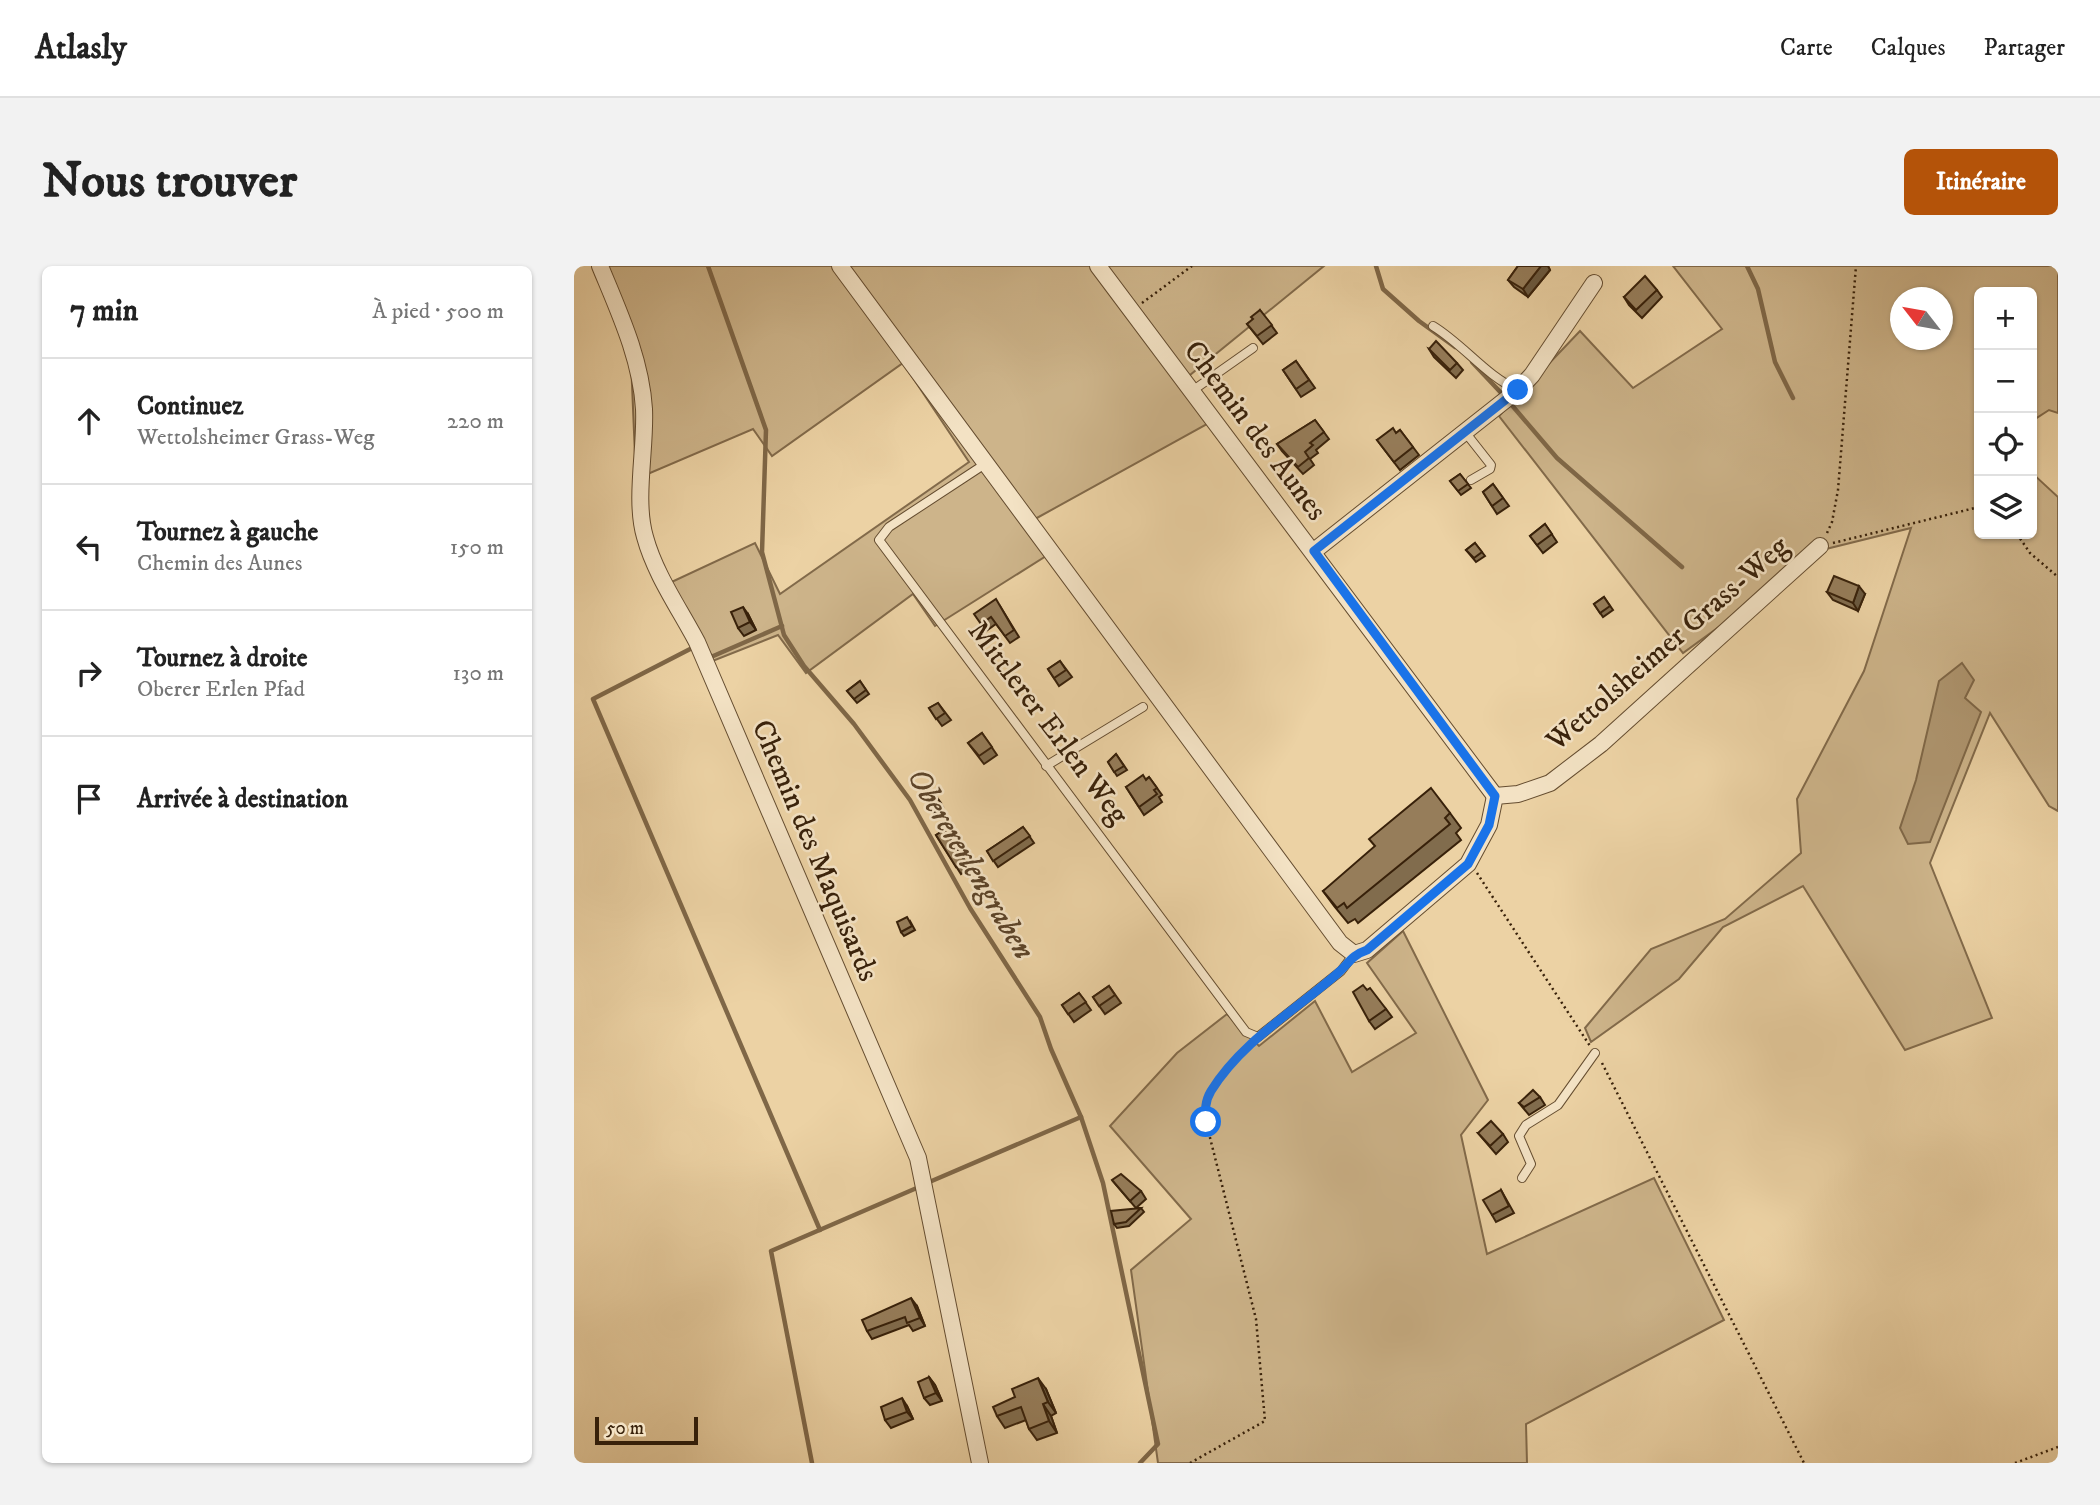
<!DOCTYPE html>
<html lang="fr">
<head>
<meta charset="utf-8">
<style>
  body { margin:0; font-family:"IM FELL DW Pica",serif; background:#f2f2f2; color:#222 }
  .controls { position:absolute; right:21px; top:21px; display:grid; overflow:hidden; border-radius:10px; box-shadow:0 2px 5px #0004 }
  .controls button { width:63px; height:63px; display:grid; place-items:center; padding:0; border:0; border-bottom:2px solid #e0e0e0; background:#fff; color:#222; font:35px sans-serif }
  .compass { position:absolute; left:1316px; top:21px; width:63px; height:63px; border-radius:50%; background:#fff; box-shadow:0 2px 5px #0004; rotate:301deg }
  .scale { position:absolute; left:21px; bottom:18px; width:103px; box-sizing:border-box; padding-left:7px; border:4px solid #38210a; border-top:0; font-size:19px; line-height:24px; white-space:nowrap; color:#38210a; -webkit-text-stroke:5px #f3e2c4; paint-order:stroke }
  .stop { position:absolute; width:21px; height:21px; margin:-16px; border:5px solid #1a73e8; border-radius:50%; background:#fff }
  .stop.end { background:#1a73e8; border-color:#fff; box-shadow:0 2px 7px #0008 }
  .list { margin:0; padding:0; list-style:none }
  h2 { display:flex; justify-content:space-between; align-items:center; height:91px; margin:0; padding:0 28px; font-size:30px }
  h2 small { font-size:23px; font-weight:400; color:#767676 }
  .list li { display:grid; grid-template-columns:46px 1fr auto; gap:21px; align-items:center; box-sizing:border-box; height:126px; padding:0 28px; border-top:2px solid #e0e0e0 }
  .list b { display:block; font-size:26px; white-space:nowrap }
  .list p { margin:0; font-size:23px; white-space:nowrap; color:#767676 }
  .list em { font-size:23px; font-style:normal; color:#767676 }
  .icon { flex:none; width:38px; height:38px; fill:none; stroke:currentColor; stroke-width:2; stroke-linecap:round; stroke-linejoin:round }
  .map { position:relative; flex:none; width:1484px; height:1197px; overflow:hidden; border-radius:10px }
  header { display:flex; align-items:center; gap:42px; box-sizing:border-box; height:98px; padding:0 35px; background:#fff; border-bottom:2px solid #e0e0e0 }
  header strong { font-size:33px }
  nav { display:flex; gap:38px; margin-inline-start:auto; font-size:24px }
  .intro { display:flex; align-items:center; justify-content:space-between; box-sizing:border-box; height:168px; padding:0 42px }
  h1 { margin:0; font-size:49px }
  .button { padding:18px 32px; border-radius:10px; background:#b45309; color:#fff; font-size:24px; font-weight:700 }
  main { display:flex; gap:42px; padding:0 42px }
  aside { flex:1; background:#fff; border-radius:10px; box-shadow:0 2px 5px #0004 }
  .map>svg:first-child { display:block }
  .green { fill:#cdb48a; stroke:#826a4a; stroke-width:2; fill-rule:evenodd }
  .water { fill:#af9670; stroke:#7f6747; stroke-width:2 }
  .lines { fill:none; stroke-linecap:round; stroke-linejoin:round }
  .stream { stroke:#7f6747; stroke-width:4.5 }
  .service-casing { stroke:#654d30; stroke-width:10 }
  .minor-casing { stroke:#654d30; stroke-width:18 }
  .path { stroke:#38210a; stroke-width:2.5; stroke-dasharray:2 3.5; stroke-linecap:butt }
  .service { stroke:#f3e2c4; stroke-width:8 }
  .minor { stroke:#f3e2c4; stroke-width:16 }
  .wall { fill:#816c4d; stroke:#38210a; stroke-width:2 }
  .shaded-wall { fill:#69583f; stroke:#38210a; stroke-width:2 }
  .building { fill:#967d5a; stroke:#38210a; stroke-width:2 }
  .route { stroke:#1a73e8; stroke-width:9 }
  .labels { text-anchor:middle; stroke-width:5; stroke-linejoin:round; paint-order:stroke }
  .street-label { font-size:30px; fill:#38210a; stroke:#f3e2c4 }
  .water-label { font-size:32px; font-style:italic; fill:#5c4429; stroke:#f3e2c4 }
</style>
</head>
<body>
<header>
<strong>Atlasly</strong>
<nav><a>Carte</a><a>Calques</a><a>Partager</a></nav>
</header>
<div class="intro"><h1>Nous trouver</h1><a class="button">Itinéraire</a></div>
<main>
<aside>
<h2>7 min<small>À pied · 500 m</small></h2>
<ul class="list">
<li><svg class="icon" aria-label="ahead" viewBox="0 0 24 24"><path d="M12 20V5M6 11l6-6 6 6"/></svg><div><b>Continuez</b><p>Wettolsheimer Grass-Weg</p></div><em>220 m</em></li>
<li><svg class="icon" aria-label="left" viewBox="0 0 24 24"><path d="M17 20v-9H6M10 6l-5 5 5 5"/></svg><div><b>Tournez à gauche</b><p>Chemin des Aunes</p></div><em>150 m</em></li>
<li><svg class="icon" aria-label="right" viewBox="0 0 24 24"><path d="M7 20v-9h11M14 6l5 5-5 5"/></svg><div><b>Tournez à droite</b><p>Oberer Erlen Pfad</p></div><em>130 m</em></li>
<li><svg class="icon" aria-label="arrive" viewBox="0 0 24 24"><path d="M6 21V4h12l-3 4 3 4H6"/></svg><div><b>Arrivée à destination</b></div></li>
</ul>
</aside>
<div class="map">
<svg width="1484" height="1197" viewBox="0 0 1484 1197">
  <rect width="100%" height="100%" fill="#ecd2a4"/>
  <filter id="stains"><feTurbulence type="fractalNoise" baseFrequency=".00286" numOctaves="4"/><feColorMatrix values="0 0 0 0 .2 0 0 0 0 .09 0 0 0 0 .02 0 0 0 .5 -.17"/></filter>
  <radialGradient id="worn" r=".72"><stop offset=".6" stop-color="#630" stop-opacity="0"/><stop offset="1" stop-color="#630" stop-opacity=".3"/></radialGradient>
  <g class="green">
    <polygon points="19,0 750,0 605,118 635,157 461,253 480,285 361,360 339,328 232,407 204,369 136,396 89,320 181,277 206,328 395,196 329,97 198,190 179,163 62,213 57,95"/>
    <path d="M 1099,0 L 1484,0 L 1484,147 L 1475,144 L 1458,155 L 1458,26 L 1405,26 L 1405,268 L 1458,268 L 1458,207 L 1484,231 L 1484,545 L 1475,540 L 1416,447 L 1356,597 L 1418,752 L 1331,784 L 1229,620 L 1149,661 L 1105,713 L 1017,776 L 1011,762 L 1077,683 L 1151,653 L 1227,587 L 1223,533 L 1290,405 L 1337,262 L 1252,283 L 1109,387 L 925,150 L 1006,65 L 1059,122 L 1148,63 ZM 1326,32 L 1368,32 L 1368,74 L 1326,74 Z"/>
    <polygon points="829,665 914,834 887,869 913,988 1080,912 1150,1054 952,1158 953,1197 584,1197 557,1004 617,953 536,860 603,787 653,748 685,780 741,735 778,806 842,767 793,697"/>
  </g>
  <polygon class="water" points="1388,397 1400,414 1391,432 1407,446 1356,576 1334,578 1326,562 1342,514 1365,415"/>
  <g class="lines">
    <g class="stream">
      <polyline points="134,0 192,164 188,286 210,369 230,400 280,458 336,534 396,642 466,751 477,783 507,851 529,917 584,1178 566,1197"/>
      <polyline points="802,0 809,23 845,55 881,81"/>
      <polyline points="1173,0 1184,23 1201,96 1219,132"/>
      <polyline points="898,96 930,130"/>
      <polyline points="936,137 983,192 1108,301"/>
      <polyline points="122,380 19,433 246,964"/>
      <polyline points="136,389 137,391 208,360"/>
      <polyline points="353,917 507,851"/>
      <polyline points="238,1197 197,985 345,921"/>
    </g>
    <defs>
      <g id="service">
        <path d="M 859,60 C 890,79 912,110 944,124"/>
        <polyline points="618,125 679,82"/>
        <polyline points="891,166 917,199 916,203 897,214"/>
        <polyline points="411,198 315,261 305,274 672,766 684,771 767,705 780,688"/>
        <polyline points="472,500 569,441"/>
        <polyline points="948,912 957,898 945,870 952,859 984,839 1021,787"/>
      </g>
      <g id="minor">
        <path d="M 26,0 C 45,46 67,93 70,143 C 72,182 60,234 71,271 C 81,308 105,342 123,376 L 344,892 L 406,1197"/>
        <polyline points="266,0 766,677 780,688 793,684 894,598 915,559 921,530 944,528 976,517 1027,478 1246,280"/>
        <polyline points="524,0 921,530"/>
        <polyline points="740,285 944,124 958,109 1020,17"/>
      </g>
    </defs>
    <use href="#service" class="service-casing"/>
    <use href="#minor" class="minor-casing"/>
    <g class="path">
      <polyline points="568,37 618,0"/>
      <polyline points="1253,267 1258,256 1264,224 1282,0"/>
      <polyline points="1443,268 1456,287 1484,311"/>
      <polyline points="1259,277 1405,241"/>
      <polyline points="903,607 1016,780"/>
      <polyline points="1028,797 1230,1197"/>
      <path d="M 616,1197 L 691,1155 L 682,1053 L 632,856 C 630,821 655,803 677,779"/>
      <polyline points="1441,1197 1484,1181"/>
    </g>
    <use href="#service" class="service"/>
    <use href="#minor" class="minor"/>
  </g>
  <g class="wall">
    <polygon points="944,0 974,0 976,4 954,31 940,21 934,14"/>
    <polygon points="1083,24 1088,31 1068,52 1055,39 1050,31"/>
    <polygon points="686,44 703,67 689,78 673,58 679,54"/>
    <polygon points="855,83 883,97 889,104 882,112 860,91"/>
    <polygon points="722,95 741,122 727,131 709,104"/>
    <polygon points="741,154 755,173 742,184 744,187 736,193 740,199 729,208 708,185 703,178"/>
    <polygon points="826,164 845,189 826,204 803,174 822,167"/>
    <polygon points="886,208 897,222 887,229 876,215"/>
    <polygon points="919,218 935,240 923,248 909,226"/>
    <polygon points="971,258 983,276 969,287 956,270"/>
    <polygon points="901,277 911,290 902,296 892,284"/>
    <polygon points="1253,326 1291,328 1284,345 1259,334"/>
    <polygon points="1030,331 1039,344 1029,351 1020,338"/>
    <polygon points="426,340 445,371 436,377 422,358 412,365 407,358"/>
    <polygon points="174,348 182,364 170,370 164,362"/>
    <polygon points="486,395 498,411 485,420 474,403"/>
    <polygon points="286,415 295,428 283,437 273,425"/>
    <polygon points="364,437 377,454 368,460 355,442"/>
    <polygon points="408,467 423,489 410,498 394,477"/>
    <polygon points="542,488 553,504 543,510 534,496"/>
    <polygon points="575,511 588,529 585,531 588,536 570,549 552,521 572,513"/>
    <polygon points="359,526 369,541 360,547 350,532"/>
    <polygon points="876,547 887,562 882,567 887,574 784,657 781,653 774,657 760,640 749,625"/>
    <polygon points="449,561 460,577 424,601 413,585"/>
    <polygon points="370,564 396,602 387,608 362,569"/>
    <polygon points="336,655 341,664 330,670 327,666"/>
    <polygon points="535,720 547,737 531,748 519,731"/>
    <polygon points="793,724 812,743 818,751 801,763 795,755"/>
    <polygon points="505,727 517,744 500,756 488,739"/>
    <polygon points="966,831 971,839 955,849 945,837"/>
    <polygon points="904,867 929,868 934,876 922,888"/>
    <polygon points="538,914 567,925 572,933 562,942 567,942 570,946 555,960 543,962 540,958 562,942"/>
    <polygon points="927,924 940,947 922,956 918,949"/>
    <polygon points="343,1040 351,1060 339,1065 335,1059 298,1073 293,1065"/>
    <polygon points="355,1111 361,1119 368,1135 356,1139 350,1132"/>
    <polygon points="472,1123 482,1147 477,1150 483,1167 463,1174 455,1163 452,1154 431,1162 423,1150"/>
    <polygon points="333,1140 339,1153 317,1162 311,1154"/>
  </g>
  <g class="shaded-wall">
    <polygon points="967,0 974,0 976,4 954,31 949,23"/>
    <polygon points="1285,320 1291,328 1284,345 1279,337"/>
    <polygon points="169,341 174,348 182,364 176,356"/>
    <polygon points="337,1032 343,1040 351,1060 346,1052"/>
    <polygon points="355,1111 361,1119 368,1135 362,1127"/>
    <polygon points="464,1112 472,1123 482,1147 474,1136"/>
    <polygon points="328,1132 333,1140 339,1153 333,1146"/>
    <polygon points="469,1138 477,1150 483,1167 475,1155"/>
  </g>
  <g class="building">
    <polygon points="944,0 967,0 949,23 934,14"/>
    <polygon points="1071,10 1083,24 1062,44 1050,31"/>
    <polygon points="686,44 698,59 683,70 673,58 679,53 677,51"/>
    <polygon points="862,75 883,97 876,104 855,83"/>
    <polygon points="722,95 735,114 722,123 709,104"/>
    <polygon points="741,154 750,166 736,177 739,179 731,186 735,192 724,201 703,178"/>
    <polygon points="819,162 822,167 826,164 839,181 820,196 803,174"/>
    <polygon points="886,208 894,218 884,225 876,215"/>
    <polygon points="919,218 929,232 918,240 909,226"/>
    <polygon points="971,258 978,268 963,279 956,270"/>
    <polygon points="901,277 908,286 900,292 892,284"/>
    <polygon points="1260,310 1285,320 1279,337 1253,326"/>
    <polygon points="1030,331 1036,340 1026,347 1020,338"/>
    <polygon points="422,333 440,364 431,370 417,351 407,358 400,348"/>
    <polygon points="169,341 176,356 164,362 157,346"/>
    <polygon points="486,395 492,404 480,412 474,403"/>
    <polygon points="286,415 292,424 280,433 273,425"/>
    <polygon points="364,437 371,447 362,453 355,442"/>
    <polygon points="408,467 418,481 405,490 394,477"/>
    <polygon points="542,488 550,500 540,506 534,496"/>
    <polygon points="569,509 572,514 575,511 583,522 580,524 583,528 565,541 552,521"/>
    <polygon points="857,522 876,547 871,552 876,558 773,642 770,637 763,642 749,625 801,580 795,573"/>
    <polygon points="359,526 367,537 358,543 350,532"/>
    <polygon points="449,561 456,570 419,595 413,585"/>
    <polygon points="370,564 391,595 382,601 362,569"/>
    <polygon points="333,651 338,660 327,666 323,656"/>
    <polygon points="789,719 793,724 796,722 812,743 795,755 779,726"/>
    <polygon points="535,720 541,729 525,740 519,731"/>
    <polygon points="505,727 512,736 494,748 488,739"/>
    <polygon points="959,824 966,831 950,841 945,837"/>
    <polygon points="917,855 929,868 916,880 904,867"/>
    <polygon points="547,908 567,925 556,935 538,914"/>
    <polygon points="927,924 935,940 918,949 909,934"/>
    <polygon points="567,942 552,956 540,958 537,945"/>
    <polygon points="337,1032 346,1052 333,1057 331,1051 293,1065 288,1054"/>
    <polygon points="355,1111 362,1127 350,1132 344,1116"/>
    <polygon points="464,1112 474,1136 469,1138 475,1155 455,1163 447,1141 423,1150 419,1141 441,1131 438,1123"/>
    <polygon points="328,1132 333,1146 311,1154 307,1141"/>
  </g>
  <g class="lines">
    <path class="route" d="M 632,856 C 631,844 631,835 637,825 C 668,775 722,744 764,707 C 775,697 778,689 793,684 L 894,598 L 915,559 L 921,530 L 740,285 L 944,124"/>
  </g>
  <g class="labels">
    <g class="street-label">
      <text transform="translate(682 164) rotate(53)" y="10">Chemin des Aunes</text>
      <text transform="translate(1093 377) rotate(-41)" y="10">Wettolsheimer Grass-Weg</text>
      <text transform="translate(475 456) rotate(53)" y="10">Mittlerer Erlen Weg</text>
      <text transform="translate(242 584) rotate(67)" y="10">Chemin des Maquisards</text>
    </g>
    <g class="water-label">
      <text transform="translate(398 597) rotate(59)" y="11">Oberererlengraben</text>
    </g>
  </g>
  <rect width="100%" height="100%" filter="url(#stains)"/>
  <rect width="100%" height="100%" fill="url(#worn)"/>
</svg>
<div class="controls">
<button>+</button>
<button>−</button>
<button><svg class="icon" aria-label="locate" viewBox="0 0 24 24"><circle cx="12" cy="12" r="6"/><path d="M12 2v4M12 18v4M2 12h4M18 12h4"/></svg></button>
<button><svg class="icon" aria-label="layers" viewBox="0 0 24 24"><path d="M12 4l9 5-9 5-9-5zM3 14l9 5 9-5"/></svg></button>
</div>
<svg class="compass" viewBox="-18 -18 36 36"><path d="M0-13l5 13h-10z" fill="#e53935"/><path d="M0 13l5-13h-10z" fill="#767676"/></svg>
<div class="scale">50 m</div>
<div class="stop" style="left:632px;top:856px"></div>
<div class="stop end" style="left:944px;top:124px"></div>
</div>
</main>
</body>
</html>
